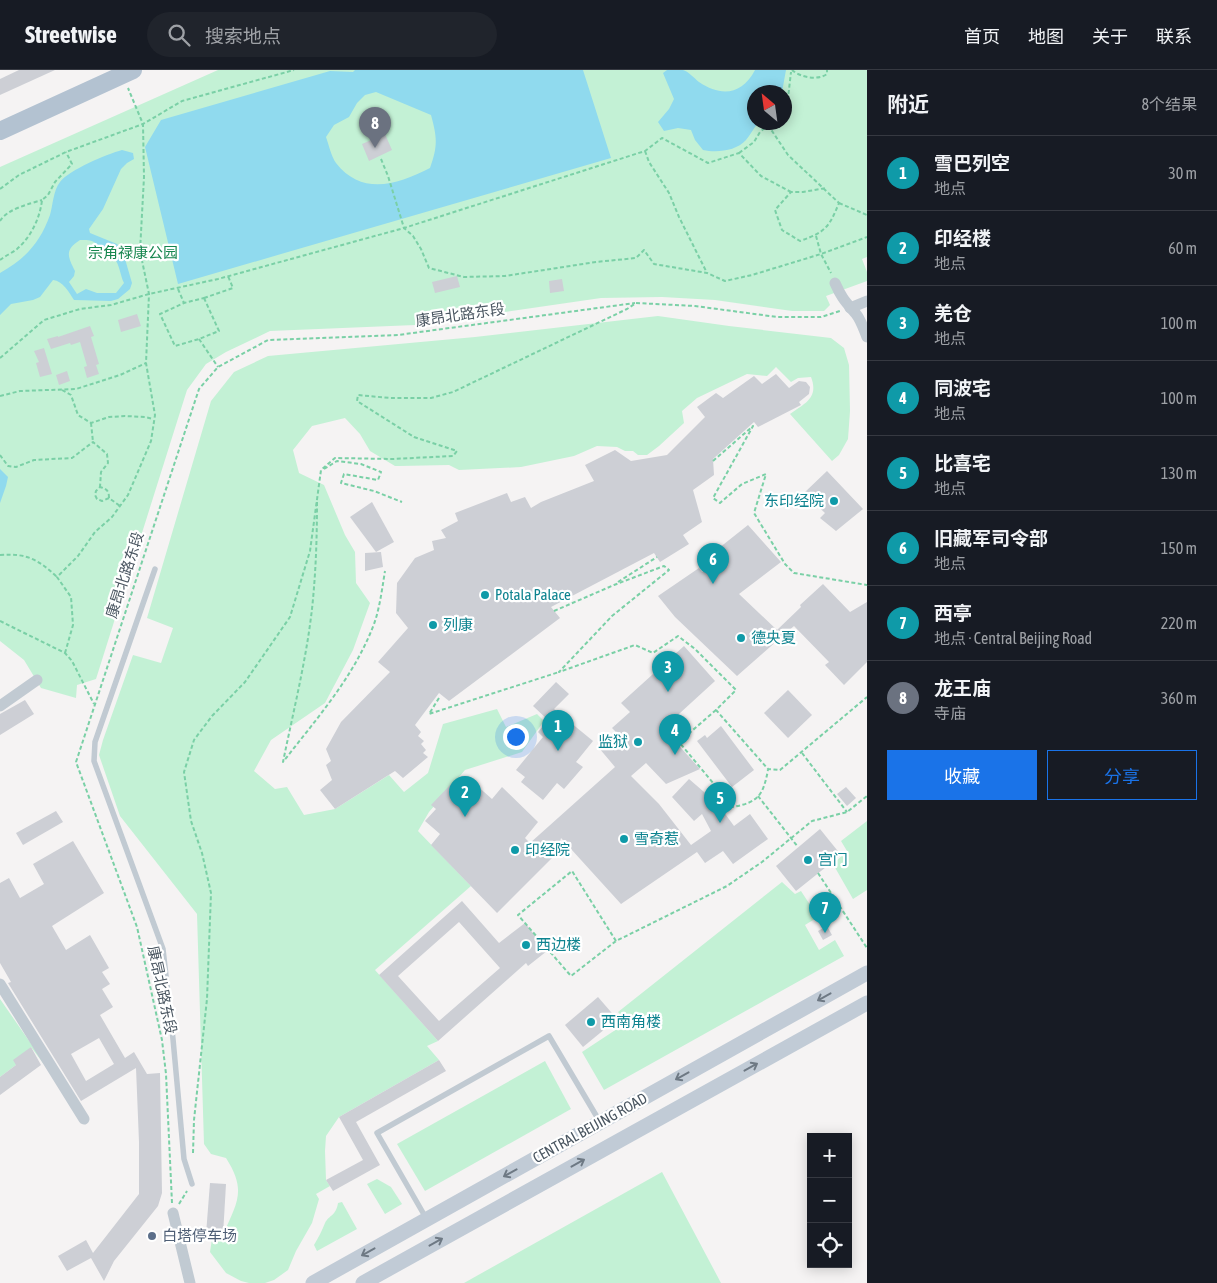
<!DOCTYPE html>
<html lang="zh">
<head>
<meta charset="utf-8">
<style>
  body { margin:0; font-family:"Asap Condensed","Noto Sans SC",sans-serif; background:#20242c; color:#f1f3f6 }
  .controls { position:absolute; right:15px; bottom:15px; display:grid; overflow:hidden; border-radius:0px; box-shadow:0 2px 12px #0003 }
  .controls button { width:45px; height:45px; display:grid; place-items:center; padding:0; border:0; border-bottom:1px solid #363941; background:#171b24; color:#f1f3f6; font:25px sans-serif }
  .compass { position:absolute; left:747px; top:15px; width:45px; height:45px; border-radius:50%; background:#171b24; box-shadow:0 2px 12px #0003; rotate:331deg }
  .you { position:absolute; left:515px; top:666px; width:18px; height:18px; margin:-12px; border:4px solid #fff; border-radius:50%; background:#1a73e8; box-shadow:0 0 0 8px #1a73e833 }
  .badge { display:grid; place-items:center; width:32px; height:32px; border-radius:50%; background:#1a73e8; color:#fff; font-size:16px; font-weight:700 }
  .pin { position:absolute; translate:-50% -41px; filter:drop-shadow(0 1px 2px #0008) }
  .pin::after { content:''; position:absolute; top:26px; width:18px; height:15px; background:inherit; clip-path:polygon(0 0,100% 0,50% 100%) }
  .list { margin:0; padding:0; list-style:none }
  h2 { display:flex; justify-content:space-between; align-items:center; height:65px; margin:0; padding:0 20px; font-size:21px }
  h2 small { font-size:16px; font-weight:400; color:#9ea1a6 }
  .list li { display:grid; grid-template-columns:32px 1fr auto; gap:15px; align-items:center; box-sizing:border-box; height:75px; padding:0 20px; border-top:1px solid #363941 }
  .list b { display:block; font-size:19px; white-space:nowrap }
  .list p { margin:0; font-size:16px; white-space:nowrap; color:#9ea1a6 }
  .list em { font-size:16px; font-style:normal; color:#9ea1a6 }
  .actions { display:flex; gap:10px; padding:15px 20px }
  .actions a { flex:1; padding:11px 0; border:1px solid #1a73e8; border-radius:0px; text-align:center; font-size:18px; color:#1a73e8 }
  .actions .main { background:#1a73e8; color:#fff }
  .icon { flex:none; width:28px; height:28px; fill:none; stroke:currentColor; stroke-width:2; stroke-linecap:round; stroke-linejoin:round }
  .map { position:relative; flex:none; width:867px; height:1213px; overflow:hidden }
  header { display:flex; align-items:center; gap:30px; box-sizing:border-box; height:70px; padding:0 25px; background:#171b24; border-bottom:1px solid #363941 }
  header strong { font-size:24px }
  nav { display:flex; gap:28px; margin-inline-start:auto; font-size:18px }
  .search { width:350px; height:45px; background:#20242c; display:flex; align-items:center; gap:12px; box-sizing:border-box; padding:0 18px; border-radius:28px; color:#9ea1a6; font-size:19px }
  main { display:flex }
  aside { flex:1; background:#171b24 }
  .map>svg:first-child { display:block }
  .green { fill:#c3f1d5; fill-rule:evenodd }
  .water { fill:#90daee; fill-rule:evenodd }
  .building { fill:#cdcfd5; fill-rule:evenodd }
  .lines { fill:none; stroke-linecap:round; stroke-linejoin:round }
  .path { stroke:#7ad0a6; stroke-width:2; stroke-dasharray:4 2.5; stroke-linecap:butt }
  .service { stroke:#c1cad2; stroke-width:5.5 }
  .minor { stroke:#c1cad2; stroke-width:11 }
  .secondary { stroke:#c1cbd6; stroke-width:15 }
  .primary { stroke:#b3c2d1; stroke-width:18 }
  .oneway { stroke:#6e7984 }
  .culture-dot { fill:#0f9aa8; stroke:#fff; stroke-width:2 }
  .service-dot { fill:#5c6f8a; stroke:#fff; stroke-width:2 }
  .labels { text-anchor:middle; stroke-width:4.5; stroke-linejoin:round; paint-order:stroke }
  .park-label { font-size:15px; fill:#17864f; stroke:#fff }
  .street-label { font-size:15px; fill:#4a5661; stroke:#fff }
  .culture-label { font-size:15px; fill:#0d838f; stroke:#fff; text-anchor:start }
  .service-label { font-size:15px; fill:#4e5e75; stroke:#fff; text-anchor:start }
</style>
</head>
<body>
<header>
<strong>Streetwise</strong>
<div class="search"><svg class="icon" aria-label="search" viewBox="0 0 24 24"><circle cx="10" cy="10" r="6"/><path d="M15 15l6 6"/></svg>搜索地点</div>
<nav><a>首页</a><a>地图</a><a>关于</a><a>联系</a></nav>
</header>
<main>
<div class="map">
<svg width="867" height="1213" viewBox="0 0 867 1213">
  <rect width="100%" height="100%" fill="#f5f3f3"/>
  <g class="green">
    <path d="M 218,0 L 867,0 L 867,187 L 862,189 L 867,202 L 867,211 L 826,226 L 830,235 L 824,241 L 792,241 L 715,230 L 662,227 L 601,228 L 415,255 L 270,261 L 226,282 L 206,294 L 187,320 L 96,609 L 77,615 L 76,628 L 41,618 L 24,590 L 0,571 L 0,97 ZM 754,22 L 784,22 L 784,52 L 754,52 Z"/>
    <path d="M 658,246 L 729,256 L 831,268 L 844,278 L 849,295 L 850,341 L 848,369 L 839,385 L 832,391 L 790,344 C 805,333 819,328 811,307 L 798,308 L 791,312 L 776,297 L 767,306 L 747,304 L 697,328 L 682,341 L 684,353 L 659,376 L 647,385 L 638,385 L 633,381 L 625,381 L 617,377 L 597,376 L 574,386 L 521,397 L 459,400 L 449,395 L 399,396 L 395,396 L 370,381 L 360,364 L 345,348 L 312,356 L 293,380 L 299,403 L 324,415 L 345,465 L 355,482 L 356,513 L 370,533 L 353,580 L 325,633 L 271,670 L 254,701 L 275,719 L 287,717 L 304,745 L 335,739 L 389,705 L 404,722 L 428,703 L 443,654 L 497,639 L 506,657 L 537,644 L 544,651 L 522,682 L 465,700 L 429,742 L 418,761 L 471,816 L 375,900 L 438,971 L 427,976 L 439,990 L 339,1047 L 326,1066 L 325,1081 L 326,1110 L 330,1116 L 316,1124 L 319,1129 L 312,1153 L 296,1181 L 288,1200 L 274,1210 L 265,1213 L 249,1213 L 241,1211 L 226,1203 L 210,1182 L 212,1169 L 223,1165 C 237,1132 247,1121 226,1088 L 211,1084 L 204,1074 L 197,844 L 120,746 L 99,685 L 103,670 L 133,585 L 161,593 L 173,558 L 147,548 L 211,331 L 234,302 L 268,286 L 475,267 Z"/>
    <polygon points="867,751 867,820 853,829 833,794 847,781 841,771"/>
    <polygon points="782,812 795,824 801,821 818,847 805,855 819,880 835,870 844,886 604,1020 582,982 626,953 618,942"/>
    <polygon points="0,929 43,991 43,993 31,977 16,995 0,1007"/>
    <polygon points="545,991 571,1039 425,1121 397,1074"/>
    <polygon points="662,1102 721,1213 464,1213"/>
    <polygon points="377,1109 391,1117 402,1134 385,1144 367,1114"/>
    <path d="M 342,1132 L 357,1159 L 317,1181 L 314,1175 C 318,1168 322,1161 325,1153 C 329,1145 336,1146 338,1133 Z"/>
  </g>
  <g class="water">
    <path d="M 355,0 L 583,0 L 611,88 L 178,214 L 145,77 L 161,50 L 330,1 L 353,2 ZM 376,22 L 431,45 C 437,67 438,76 430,98 C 397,115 362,126 336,93 C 331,86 329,75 326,67 L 334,55 L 349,47 L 357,33 L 365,25 Z"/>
    <path d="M 667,0 C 672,0 678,0 683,0 C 688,1 694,8 699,12 C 721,27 742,25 755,0 L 786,0 L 782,22 L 754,22 L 754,52 L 758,53 C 754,58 750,65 746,70 C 736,81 717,83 703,80 L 695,70 L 691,60 L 678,58 L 664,61 L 658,52 L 669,39 L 674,29 L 663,3 Z"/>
    <path d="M 122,80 L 133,83 L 134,89 L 127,93 L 121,99 L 103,139 L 89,159 L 90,163 L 117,174 L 123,182 L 132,213 L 130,219 L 118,229 L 111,231 L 74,230 C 69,222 63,211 53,210 L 40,227 L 33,230 L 11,234 L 0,245 L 0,203 C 25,189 40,173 50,145 C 53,135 53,121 60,112 C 69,100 107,84 122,80 ZM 80,170 C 94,170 94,171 104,181 C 107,184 111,185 114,188 C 120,195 120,205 124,213 L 116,223 L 97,223 L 86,219 L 77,224 L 69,212 L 74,206 L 75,201 C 68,187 64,180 80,170 Z"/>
    <polygon points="0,399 8,407 6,416 0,433"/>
  </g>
  <g class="building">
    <polygon points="19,0 55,0 0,25 0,9"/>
    <polygon points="385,64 392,80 369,91 362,74"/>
    <polygon points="457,206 460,217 435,223 432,212"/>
    <polygon points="562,209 564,221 550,223 549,211"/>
    <polygon points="137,244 141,256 121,262 118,250"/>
    <polygon points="90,256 94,266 91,267 99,294 96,295 99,304 87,308 84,297 87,296 80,272 71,275 70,273 51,279 47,269 58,266 58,267"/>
    <polygon points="44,278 52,304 40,307 36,293 39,292 34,281"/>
    <polygon points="67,301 70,311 59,315 56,305"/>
    <polygon points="776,304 789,318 799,311 806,312 810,317 809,324 799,332 801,335 758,357 754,352 713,389 714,405 693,420 702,452 683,465 689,474 660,492 654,483 551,537 560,548 449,631 439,623 415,655 421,662 418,666 424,671 421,674 426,680 423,683 428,687 403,708 395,701 335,739 320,720 332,710 326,695 331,691 326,679 341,652 390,602 378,592 408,558 396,543 397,513 415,488 434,480 432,471 446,468 441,460 458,451 455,443 507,423 511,432 525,427 531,438 541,432 594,411 585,395 615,380 631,391 667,385 705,347 697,337 716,323 723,328 754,306 762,314"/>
    <polygon points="827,401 863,439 836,461 820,448 825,443 804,423"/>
    <polygon points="372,432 394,472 376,482 350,447"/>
    <polygon points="748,455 781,492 739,524 777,560 801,537 800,535 823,514 850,542 867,532 867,592 844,615 825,595 829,592 794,556 737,606 675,547 658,526 699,498 702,502 725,487 719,478"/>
    <polygon points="381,482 383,497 365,501 365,483"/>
    <polygon points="684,576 715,611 668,654 677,665 673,669 700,699 666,714 646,693 631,706 659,734 691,775 711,761 702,744 694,751 672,727 689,709 718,734 734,756 750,744 768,769 733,794 723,781 705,793 697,782 621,834 561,768 557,783 497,843 431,775 440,764 425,751 436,739 431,735 451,714 456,718 467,707 492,729 502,717 538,752 525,768 530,773 615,697 599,678 617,663 612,658 630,642 621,633"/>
    <polygon points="556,612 569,624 554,639 593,671 576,692 583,697 564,719 557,713 543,730 521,712 525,707 516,700 543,667 538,662 548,650 533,636"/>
    <polygon points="788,620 812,645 788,668 764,643"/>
    <polygon points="25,630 34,644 0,665 0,644"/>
    <polygon points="721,656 754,700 732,717 697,671 705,665 707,668"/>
    <polygon points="846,717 856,728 847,736 837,724"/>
    <polygon points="56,741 63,752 23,775 16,763"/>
    <polygon points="820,759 841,785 796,821 776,796"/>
    <path d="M 73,771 L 104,823 L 52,856 L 66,880 L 90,865 L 109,898 L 102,902 L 110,914 L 102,919 L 113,937 L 100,945 L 125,988 L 134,982 L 147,1004 L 160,1003 L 162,1123 L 158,1136 L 114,1191 L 104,1211 L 91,1188 L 67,1201 L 58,1186 L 86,1170 L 93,1183 L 139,1124 L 139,1072 L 136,998 L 81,1031 L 8,913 L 11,912 L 0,893 L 0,813 L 9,808 L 20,828 L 44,814 L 33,794 ZM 99,968 L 114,994 L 86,1011 L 71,984 Z"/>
    <path d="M 462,831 L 499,873 L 525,853 L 547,881 L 528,896 L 526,893 L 438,971 L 379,905 ZM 459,852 L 500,898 L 439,951 L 398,906 Z"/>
    <polygon points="827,856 832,865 823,870 818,861"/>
    <polygon points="598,927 617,949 583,977 565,955"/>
    <polygon points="31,977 41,995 0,1025 0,1007 16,995 13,990"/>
    <polygon points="439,990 446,1001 356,1052 380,1095 333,1121 326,1110 363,1090 339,1047"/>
    <polygon points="210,1113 226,1114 223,1165 206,1164"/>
  </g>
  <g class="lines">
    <g class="path">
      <path d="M 792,0 C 800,7 817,11 827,4 L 827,0"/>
      <polyline points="784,36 788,28 791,2"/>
      <path d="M 768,55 L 788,85 L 839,133 C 829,157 826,162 800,171 L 782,160 L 775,140 L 791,122 L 803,122 L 826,118"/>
      <polyline points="645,81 649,92 669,123 679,147 707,203"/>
      <polyline points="739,83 754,72 760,62 772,52"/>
      <polyline points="381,89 388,106 404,158 413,166 421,179 429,198 464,207 505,206 596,192 636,188 644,180 654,194 707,203 725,211 752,205 821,184 867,167"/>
      <polyline points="0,119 19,105 66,82 143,54 182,31 294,0"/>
      <polyline points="839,133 867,145"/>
      <path d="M 0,151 C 7,139 29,134 42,130"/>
      <polyline points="816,166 821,184 831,203"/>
      <path d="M 0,190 C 5,186 12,183 17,179 C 31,167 40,148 42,130 L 48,125 L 55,112 L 72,94 L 66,82"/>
      <polyline points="178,219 184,233"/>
      <polygon points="204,228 219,261 199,269 175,276 160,244 184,233"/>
      <polyline points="204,228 233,218 228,206"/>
      <polyline points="199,269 218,297"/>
      <polyline points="0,288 44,250 80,239 111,235 149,224 218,209 404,158 645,81 662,68 708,93 739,83 761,106 791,122"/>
      <polyline points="62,320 71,325 78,345 91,353 109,347 125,346 145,347 153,349"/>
      <polyline points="0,326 20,321 76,319 120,305 146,293"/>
      <polyline points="91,353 93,372"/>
      <polyline points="0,385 8,396 16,397 34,390 72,388 93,372 107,384 108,393 101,402 100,417"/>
      <polyline points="713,391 753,356 713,428 720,433 742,414 766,404 754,443 785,494 794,503 867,515"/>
      <polyline points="324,399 337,391 361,394 381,402 378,410 344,404 341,413 374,421 402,432"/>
      <path d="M 109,428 L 102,431 L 97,429 L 95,425 L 96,421 L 100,417 C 107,419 109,421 109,428 L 120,436"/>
      <path d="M 317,432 C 317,465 316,497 313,529 C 308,583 294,638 283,692 C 317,648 354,607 374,554 C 380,537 382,519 385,501"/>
      <path d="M 0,485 C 26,483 38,489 57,507"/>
      <polyline points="618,512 657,487"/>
      <polyline points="554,541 614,515 664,496 669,500 612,546 559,602 635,575 653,583 678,566 695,579 736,620 716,640 768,699 780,700 867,627"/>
      <polyline points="0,551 65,583 72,591 94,634"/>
      <polyline points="65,583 73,555 71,527 57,507 78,486 95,462 112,447 128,425 151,371 155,345 146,293 149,224 140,181 144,107 143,54 128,18"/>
      <polyline points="439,628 429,644 559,602"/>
      <path d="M 716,640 L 679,672 L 733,737 C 759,732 763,725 768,700"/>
      <polyline points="802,683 847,742"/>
      <polyline points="758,726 798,777"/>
      <polyline points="818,803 867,878"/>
      <polyline points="616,871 572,801 518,845 571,906 616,871 727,816 762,792 812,751 847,742 867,726"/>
      <polyline points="193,1083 194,1050 207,929 211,823 202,783 191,751 184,702 194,670 212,646 245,612 290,547 310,481 321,400 335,388 392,389 453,386 457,381 414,367 357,331 358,325 390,328 431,328 453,322 627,239 636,233 695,236 777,247 821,247 840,241"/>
      <polyline points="172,1133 166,1004 162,970 137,857 76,692 199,319 218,297 268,270 398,265 635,233"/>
      <polyline points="179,1134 187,1121"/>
    </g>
    <g class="service">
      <polyline points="155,499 95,672 94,691 163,879 173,969 184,1089 192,1114"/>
      <polyline points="426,1148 377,1063 549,966 600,1052"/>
    </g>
    <g class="minor">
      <path d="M 835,213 C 842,229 846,232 856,244 C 861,250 864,260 867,267"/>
      <polyline points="850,238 867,231"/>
      <polyline points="0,636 37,610"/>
      <polyline points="0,914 84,1049"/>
      <polyline points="173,1143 190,1213"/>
    </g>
    <g class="secondary">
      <polyline points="313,1213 867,903"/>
      <polyline points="363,1213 867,933"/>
    </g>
    <polyline class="primary" points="0,61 133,0"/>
  </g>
  <defs><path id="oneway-shaft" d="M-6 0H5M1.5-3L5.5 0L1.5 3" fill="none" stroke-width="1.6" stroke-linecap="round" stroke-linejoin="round" transform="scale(1.25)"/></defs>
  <g class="oneway">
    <use href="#oneway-shaft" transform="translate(824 927) rotate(151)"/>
    <use href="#oneway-shaft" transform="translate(751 997) rotate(-29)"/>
    <use href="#oneway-shaft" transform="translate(682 1006) rotate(151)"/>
    <use href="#oneway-shaft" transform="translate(578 1093) rotate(-29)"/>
    <use href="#oneway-shaft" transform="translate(510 1103) rotate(151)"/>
    <use href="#oneway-shaft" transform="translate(436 1172) rotate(-29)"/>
    <use href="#oneway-shaft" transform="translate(368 1182) rotate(151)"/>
  </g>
  <g class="culture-dot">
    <circle cx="834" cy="431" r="5"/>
    <circle cx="485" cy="525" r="5"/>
    <circle cx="433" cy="555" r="5"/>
    <circle cx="741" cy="568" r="5"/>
    <circle cx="638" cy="672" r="5"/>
    <circle cx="624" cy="769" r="5"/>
    <circle cx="515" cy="780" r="5"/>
    <circle cx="808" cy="790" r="5"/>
    <circle cx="526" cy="875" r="5"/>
    <circle cx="591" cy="952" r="5"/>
  </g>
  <circle class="service-dot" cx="152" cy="1166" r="5"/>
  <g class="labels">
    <g class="park-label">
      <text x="133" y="188">宗角禄康公园</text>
    </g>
    <g class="street-label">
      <text transform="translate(460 245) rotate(-8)" y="5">康昂北路东段</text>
      <text transform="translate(125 505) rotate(-72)" y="5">康昂北路东段</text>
      <text transform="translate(162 920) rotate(78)" y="5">康昂北路东段</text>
      <text transform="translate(590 1058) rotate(-29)" y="5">CENTRAL BEIJING ROAD</text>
    </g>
    <g class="culture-label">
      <text x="824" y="436" text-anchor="end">东印经院</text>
      <text x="495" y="530">Potala Palace</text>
      <text x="443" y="560">列康</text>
      <text x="751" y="573">德央夏</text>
      <text x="628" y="677" text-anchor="end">监狱</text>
      <text x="634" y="774">雪奇惹</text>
      <text x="525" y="785">印经院</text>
      <text x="818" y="795">宫门</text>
      <text x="536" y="880">西边楼</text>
      <text x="601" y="957">西南角楼</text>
    </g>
    <g class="service-label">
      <text x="162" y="1171">白塔停车场</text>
    </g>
  </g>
</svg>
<div class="controls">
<button>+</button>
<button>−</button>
<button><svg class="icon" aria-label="locate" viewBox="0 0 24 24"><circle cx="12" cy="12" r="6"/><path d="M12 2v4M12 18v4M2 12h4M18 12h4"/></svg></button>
</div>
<svg class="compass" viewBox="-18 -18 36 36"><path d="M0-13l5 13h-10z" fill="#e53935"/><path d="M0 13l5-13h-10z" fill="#9ea1a6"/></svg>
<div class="you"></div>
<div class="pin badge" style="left:558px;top:681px;background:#0f9aa8">1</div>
<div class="pin badge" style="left:465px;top:747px;background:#0f9aa8">2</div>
<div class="pin badge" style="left:668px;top:622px;background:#0f9aa8">3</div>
<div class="pin badge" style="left:675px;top:685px;background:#0f9aa8">4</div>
<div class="pin badge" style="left:720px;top:753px;background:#0f9aa8">5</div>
<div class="pin badge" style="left:713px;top:514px;background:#0f9aa8">6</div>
<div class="pin badge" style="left:825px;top:863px;background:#0f9aa8">7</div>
<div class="pin badge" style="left:375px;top:78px;background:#6b7280">8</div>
</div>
<aside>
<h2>附近<small>8个结果</small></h2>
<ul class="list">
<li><span class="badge" style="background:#0f9aa8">1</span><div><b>雪巴列空</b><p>地点</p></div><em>30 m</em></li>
<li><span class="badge" style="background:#0f9aa8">2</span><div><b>印经楼</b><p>地点</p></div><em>60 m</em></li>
<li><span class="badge" style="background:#0f9aa8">3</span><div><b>羌仓</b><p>地点</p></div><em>100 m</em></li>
<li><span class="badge" style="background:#0f9aa8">4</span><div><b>同波宅</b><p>地点</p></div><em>100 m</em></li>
<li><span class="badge" style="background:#0f9aa8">5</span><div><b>比喜宅</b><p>地点</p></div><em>130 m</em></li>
<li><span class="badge" style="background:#0f9aa8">6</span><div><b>旧藏军司令部</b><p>地点</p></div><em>150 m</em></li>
<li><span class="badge" style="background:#0f9aa8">7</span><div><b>西亭</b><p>地点 · Central Beijing Road</p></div><em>220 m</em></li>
<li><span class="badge" style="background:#6b7280">8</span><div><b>龙王庙</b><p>寺庙</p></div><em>360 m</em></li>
</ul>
<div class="actions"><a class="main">收藏</a><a>分享</a></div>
</aside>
</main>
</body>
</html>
